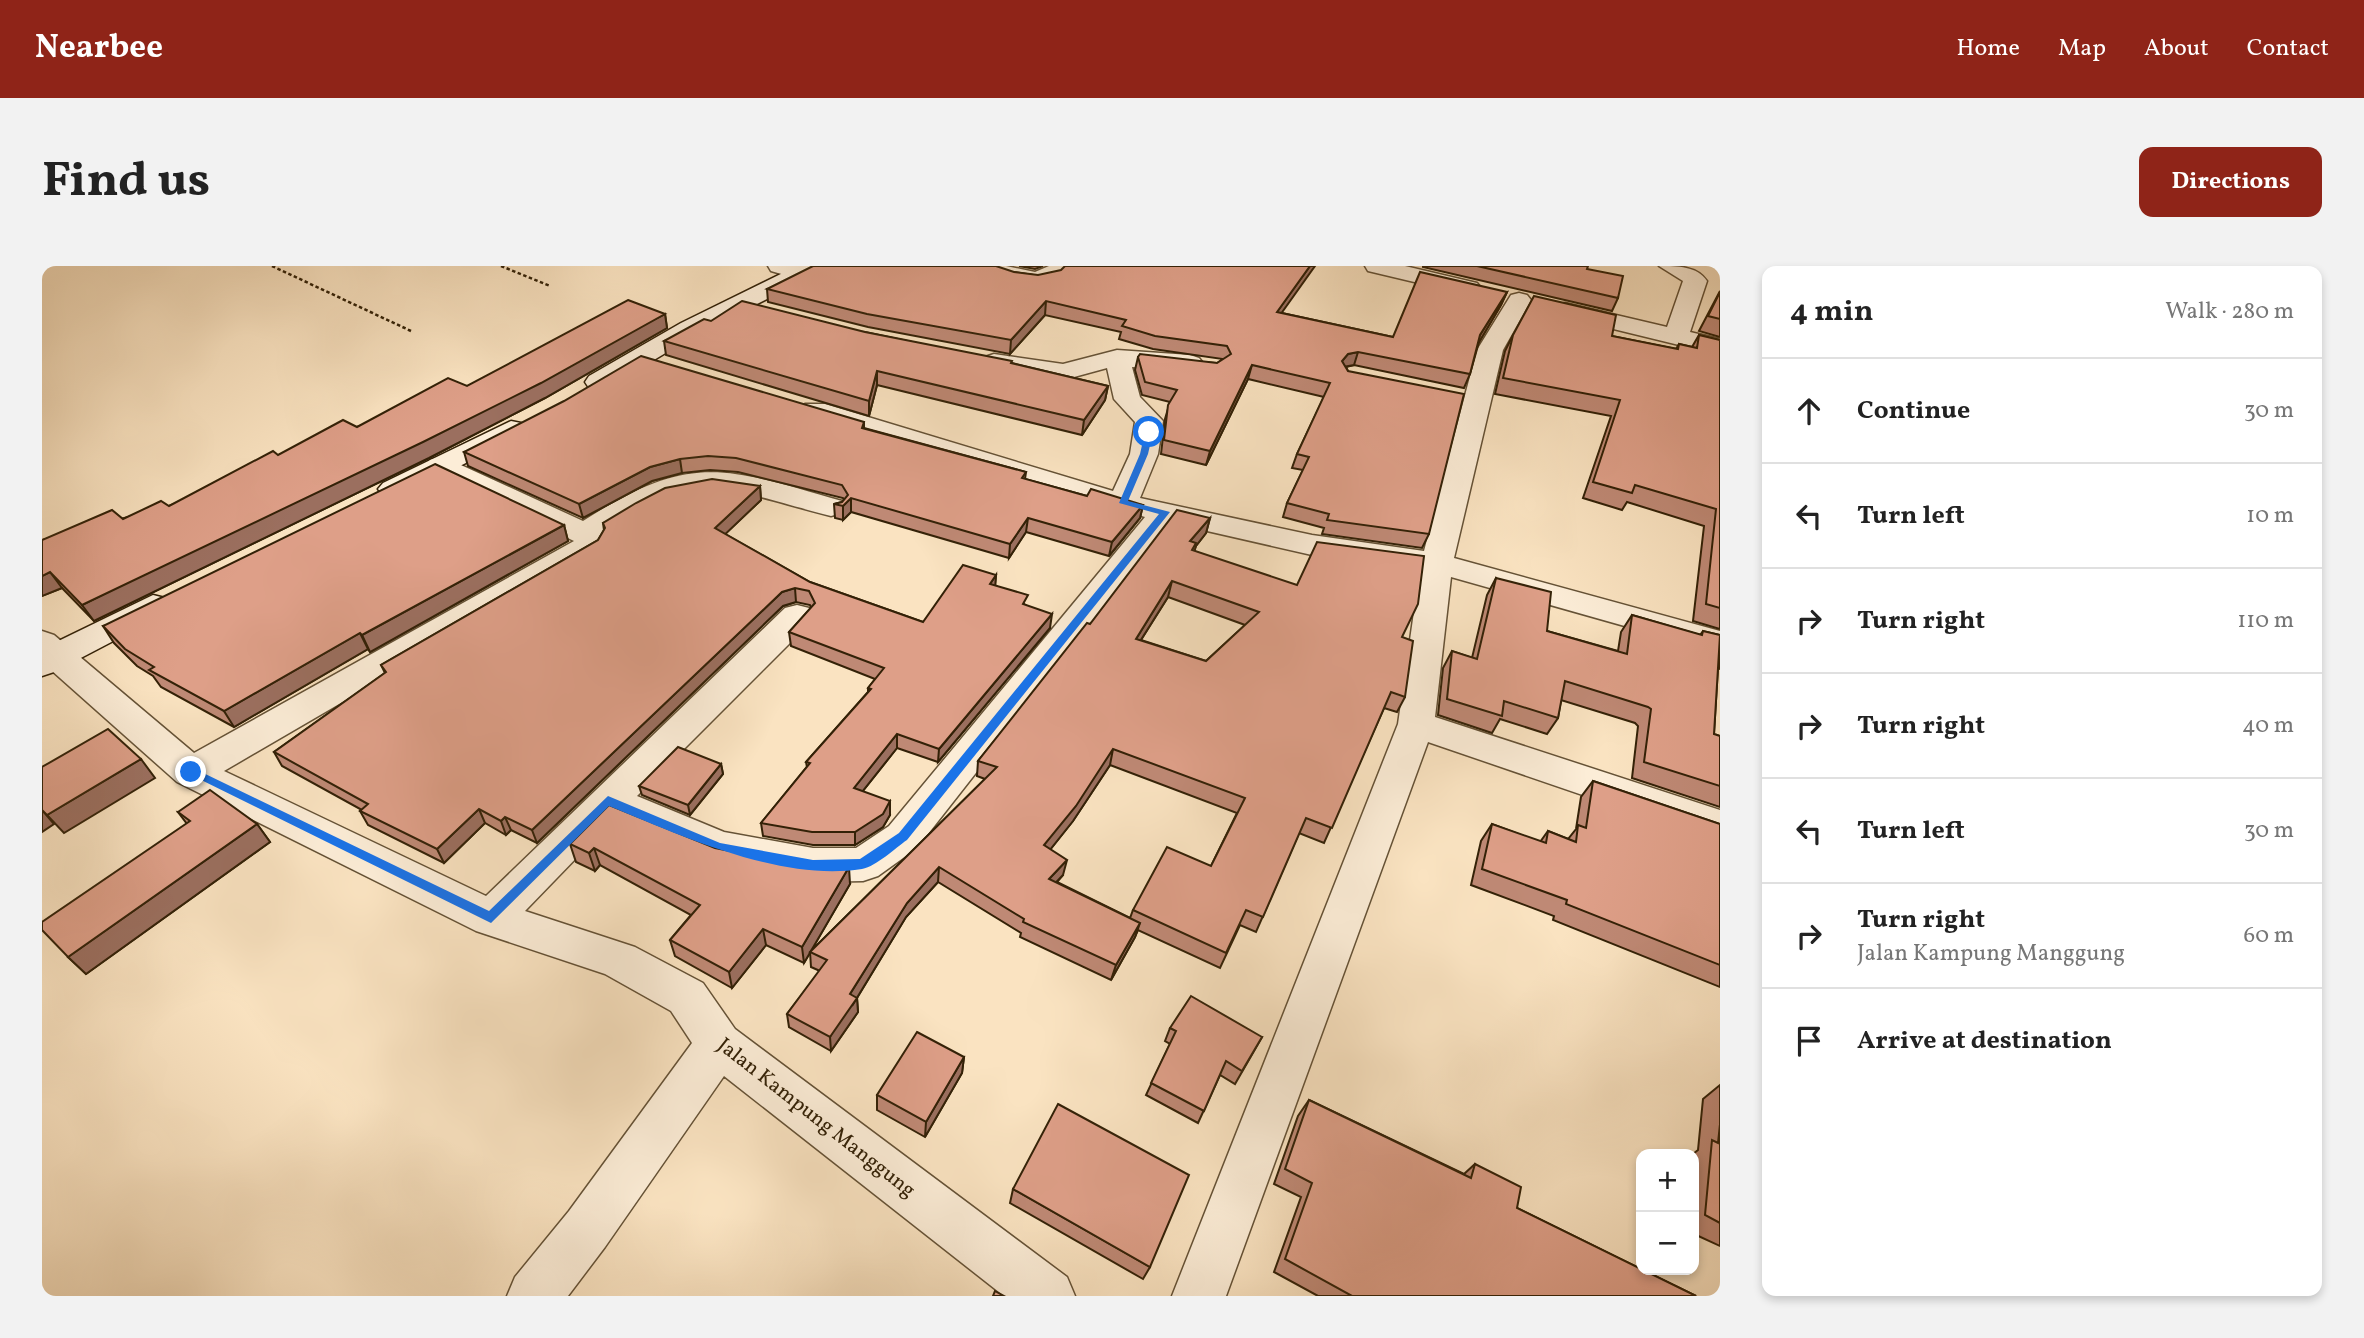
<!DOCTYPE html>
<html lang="en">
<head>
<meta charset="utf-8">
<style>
  body { margin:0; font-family:Vollkorn,serif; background:#f2f2f2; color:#222 }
  .controls { position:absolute; right:21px; bottom:21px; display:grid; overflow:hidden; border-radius:14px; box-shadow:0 4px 10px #0003 }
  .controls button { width:63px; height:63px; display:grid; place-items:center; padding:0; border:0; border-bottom:2px solid #e0e0e0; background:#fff; color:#222; font:35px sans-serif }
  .stop { position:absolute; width:21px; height:21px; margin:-16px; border:5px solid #1a73e8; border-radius:50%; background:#fff }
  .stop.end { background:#1a73e8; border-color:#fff; box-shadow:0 2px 7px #0008 }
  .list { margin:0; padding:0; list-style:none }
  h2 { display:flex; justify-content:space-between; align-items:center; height:91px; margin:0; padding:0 28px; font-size:30px }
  h2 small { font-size:23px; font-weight:400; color:#767676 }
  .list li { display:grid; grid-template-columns:46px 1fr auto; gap:21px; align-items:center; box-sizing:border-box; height:105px; padding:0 28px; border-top:2px solid #e0e0e0 }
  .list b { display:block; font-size:26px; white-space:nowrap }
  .list p { margin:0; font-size:23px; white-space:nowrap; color:#767676 }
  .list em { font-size:23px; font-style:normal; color:#767676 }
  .icon { flex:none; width:38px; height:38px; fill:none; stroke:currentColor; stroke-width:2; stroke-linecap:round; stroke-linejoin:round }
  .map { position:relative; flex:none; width:1678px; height:1030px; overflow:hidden; border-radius:14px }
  header { display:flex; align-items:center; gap:42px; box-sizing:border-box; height:98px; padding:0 35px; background:#8f2418; color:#fff }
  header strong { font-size:33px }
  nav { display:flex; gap:38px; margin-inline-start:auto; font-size:24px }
  .intro { display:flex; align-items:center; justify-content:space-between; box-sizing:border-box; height:168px; padding:0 42px }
  h1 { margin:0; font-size:49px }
  .button { padding:18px 32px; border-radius:14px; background:#8f2418; color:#fff; font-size:24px; font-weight:700 }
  main { display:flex; gap:42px; padding:0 42px }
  aside { flex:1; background:#fff; border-radius:14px; box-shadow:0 4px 10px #0003 }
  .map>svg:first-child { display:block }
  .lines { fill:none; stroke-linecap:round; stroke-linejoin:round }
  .street-casing { stroke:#655236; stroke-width:3 }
  .secondary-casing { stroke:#332107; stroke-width:3 }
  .path { stroke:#332107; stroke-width:2.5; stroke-dasharray:3.5 2.5; stroke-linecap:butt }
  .street { fill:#fcedd7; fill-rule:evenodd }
  .secondary { fill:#fcedd7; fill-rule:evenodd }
  .wall { fill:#bf8975; stroke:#332107; stroke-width:2; fill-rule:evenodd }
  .shaded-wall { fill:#9b6f5f; stroke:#332107; stroke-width:2 }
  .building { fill:#de9f88; stroke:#332107; stroke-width:2; fill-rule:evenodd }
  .route { fill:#1a73e8 }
  .labels { text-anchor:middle; stroke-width:5; stroke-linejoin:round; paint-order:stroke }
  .street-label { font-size:21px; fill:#332107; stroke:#fcedd7 }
</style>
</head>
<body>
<header>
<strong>Nearbee</strong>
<nav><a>Home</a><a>Map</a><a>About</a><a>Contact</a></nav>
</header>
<div class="intro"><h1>Find us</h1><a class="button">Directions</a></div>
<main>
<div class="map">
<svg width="1678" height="1030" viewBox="0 0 1678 1030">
  <rect width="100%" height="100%" fill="#fae3c1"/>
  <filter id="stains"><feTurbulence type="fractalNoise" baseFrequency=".00286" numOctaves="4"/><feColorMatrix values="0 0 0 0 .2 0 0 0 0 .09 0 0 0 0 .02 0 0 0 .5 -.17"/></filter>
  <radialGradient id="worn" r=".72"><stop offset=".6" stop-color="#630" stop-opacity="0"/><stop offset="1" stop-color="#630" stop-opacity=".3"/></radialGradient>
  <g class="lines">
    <defs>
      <g id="street">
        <polygon points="726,0 761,0 771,7 760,14 729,5"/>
        <path d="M 931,0 L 964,0 L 993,6 L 1007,0 L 1033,0 C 1014,28 977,20 950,10 C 942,8 935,7 931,0 Z"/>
        <polygon points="1323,0 1363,0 1435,17 1439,22 1435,27 1427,29 1326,5"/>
        <path d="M 1617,0 C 1636,0 1655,0 1665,15 L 1648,66 L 1678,73 L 1678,89 L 1514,49 L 1511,44 L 1514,39 L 1523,37 L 1625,61 L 1641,15 Z"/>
        <path d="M 1477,27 L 1485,29 L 1489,34 L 1461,84 L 1412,292 L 1678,365 L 1678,387 L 1409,311 L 1393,451 L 1678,544 L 1678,576 L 1386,476 L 1184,1030 L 1130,1030 L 1356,458 L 1378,304 L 1270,289 L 1130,257 L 875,582 L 836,610 L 821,615 L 771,616 L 677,597 L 572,553 L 483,645 L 593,681 L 661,717 L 693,763 L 1025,1011 L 1033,1030 L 962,1030 L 682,810 L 563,981 L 526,1030 L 465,1030 L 473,1011 L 527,945 L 650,777 L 629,745 L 563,708 L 434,665 L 135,516 L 0,396 L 0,365 L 12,369 L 152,487 L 532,275 L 388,206 L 384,200 L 388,194 L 398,191 L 408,194 L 541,255 C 650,185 683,202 800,235 L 804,241 L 800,247 L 789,250 C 678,222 664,201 560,270 L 564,275 L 558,286 L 182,505 L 444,630 L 743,342 L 755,339 L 767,342 L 772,350 L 767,358 L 595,530 L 682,566 L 771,582 L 814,582 L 847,560 L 1103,251 L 763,150 L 759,144 L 763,138 L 783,138 L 1071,225 L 1088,188 L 1093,156 L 1072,133 L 1065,102 L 1021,114 L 952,104 L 943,101 L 939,96 L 943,91 L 952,88 L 1021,98 L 1075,84 L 1148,89 L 1157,92 L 1161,97 L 1157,102 L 1148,105 L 1090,101 L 1098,131 L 1121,155 L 1116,188 L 1098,232 L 1270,269 L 1382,285 L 1435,84 L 1469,29 Z"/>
      </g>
      <g id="secondary">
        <polygon points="755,0 784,0 781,5 657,67 565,122 547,122 543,116 547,110 639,57"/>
        <polygon points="469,155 479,157 483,163 479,169 361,229 351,232 341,229 336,223 341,217"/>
        <polygon points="111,329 123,332 128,340 123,348 12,406 0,410 0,383"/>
      </g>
    </defs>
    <use href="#street" class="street-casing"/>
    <use href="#secondary" class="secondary-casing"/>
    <g class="path">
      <polyline points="230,0 369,65"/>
      <polyline points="459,0 508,20"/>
    </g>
    <use href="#street" class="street"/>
    <use href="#secondary" class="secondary"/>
  </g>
  <g class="wall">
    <polygon points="977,0 1001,0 993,3"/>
    <polygon points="1381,0 1493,0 1545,3 1576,32 1570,45 1381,1"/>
    <polygon points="972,6 1240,47 1351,71 1465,26 1459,39 1437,76 1428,108 1422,122 1312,99 1304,101 1387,268 1380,282 1280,268 1282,262 1241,251 1245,237 1261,204 1250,202 1255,188 1282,131 1206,113 1164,199 1119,188 1123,153 1128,136 1100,129 1093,104 1096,91 1175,97 1181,93 1111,83 1077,73 1079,66 1003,49 968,88 826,61 726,36 725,23"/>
    <polygon points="1678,25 1678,71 1657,65"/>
    <polygon points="623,48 625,62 503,132 387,192 52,355 20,322 0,330 0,274 127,240 315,161"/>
    <polygon points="669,55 823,66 970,97 1066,120 1063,134 1040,169 835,119 827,150 624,89 622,75"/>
    <polygon points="1471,69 1570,70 1634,83 1637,78 1650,81 1657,69 1678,74 1678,363 1651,355 1662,260 1585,236 1580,244 1541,232 1569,150 1453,128 1463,85"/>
    <polygon points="822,156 822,162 984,206 983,213 1045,230 1101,239 1098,252 1067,290 984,266 967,292 809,246 801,254 793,252 792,238 800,236 802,234 801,232 696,206 668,204 640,207 610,215 541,252 426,200 422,186"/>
    <polygon points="718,220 719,234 683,268 768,316 881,356 954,309 953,319 985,340 1008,362 896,496 855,482 821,525 848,549 841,561 813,579 771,579 721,570 719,557 765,501 764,496 826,426 826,422 833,413 749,380 747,366 769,342 768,339 754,336 741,340 495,577 469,564 464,569 443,557 402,597 326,559 318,545 320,544 240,500 232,486 343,407 339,399 556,274 562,264 561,257"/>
    <path d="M 1168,252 L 1164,267 L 1154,280 L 1152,285 L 1360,372 L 1363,431 L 1355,446 L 1342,442 L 1282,577 L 1257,567 L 1214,666 L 1198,659 L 1178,702 L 1096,664 L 1093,671 L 1069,714 L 978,671 L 979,667 L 896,616 L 864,651 L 815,732 L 816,746 L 789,785 L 747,761 L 745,748 L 778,705 L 769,701 L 768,686 L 943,513 L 935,510 L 936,495 L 1048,358 ZM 1126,331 L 1203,359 L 1164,395 L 1099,374 ZM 1068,499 L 1195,547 L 1169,600 L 1091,644 L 1088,652 L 1015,616 L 1021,609 L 1008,584 L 1031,555 Z"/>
    <polygon points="522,259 526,275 328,386 326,383 192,461 119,421 111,410 95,400 72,377 61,360"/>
    <polygon points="1454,312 1505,365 1576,385 1579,366 1590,349 1658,369 1661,365 1678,369 1678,403 1676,402 1672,468 1678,470 1678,541 1590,512 1596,460 1593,457 1519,434 1516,452 1505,468 1458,453 1450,467 1396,449 1401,402 1410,385 1430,392 1445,329"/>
    <polygon points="679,498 681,508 648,549 600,529 597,520"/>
    <polygon points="1551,515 1678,558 1678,721 1511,654 1512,650 1429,619 1439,575 1450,558 1498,576 1506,565 1526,573 1534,563 1539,531"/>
    <polygon points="136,546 215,558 228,576 44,708 26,691 145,558"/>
    <polygon points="528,578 673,582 808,618 762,697 724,679 690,722 633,690 628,674 649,649 558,599 553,605 534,596"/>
    <polygon points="1128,762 1220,771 1193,818 1178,809 1156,857 1104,829 1128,778 1123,775"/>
    <polygon points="922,791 920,807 883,871 835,844 835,829"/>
    <polygon points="1678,819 1678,980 1652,968 1652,888 1651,888 1656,884 1661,833"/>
    <polygon points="1267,834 1422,908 1433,898 1475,942 1654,1030 1276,1030 1232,1006 1259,931 1232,918 1256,850"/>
    <polygon points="971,923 1108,1001 1101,1013 968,937"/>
  </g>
  <g class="shaded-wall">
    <polygon points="1268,0 1273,0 1231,59 1235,46"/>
    <polygon points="1465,26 1459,39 1433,83 1438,69"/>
    <polygon points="1004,35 1003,49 968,88 969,74"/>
    <polygon points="623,48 625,62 503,132 387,192 52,355 40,339"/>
    <polygon points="1316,86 1312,99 1301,101 1300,95 1306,88"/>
    <polygon points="1210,99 1206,113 1164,199 1168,185"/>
    <polygon points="835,105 835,119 827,150 827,135"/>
    <polygon points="1066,120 1063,134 1040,169 1042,154"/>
    <polygon points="638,193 640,207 610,215 541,252 537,238 608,201"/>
    <polygon points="718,220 719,234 675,276 673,262"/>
    <polygon points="809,232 809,246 801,254 801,240"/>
    <polygon points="1101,239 1098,252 1067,290 1070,276"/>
    <polygon points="986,252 984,266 967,292 968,278"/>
    <polygon points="1168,252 1164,267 1154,280 1150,293 1148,275"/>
    <polygon points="522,259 526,275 328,386 320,369"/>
    <polygon points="8,306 20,322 0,330 0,310"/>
    <polygon points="954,309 953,323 948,318"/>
    <polygon points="1130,315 1126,331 1090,388 1094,373"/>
    <polygon points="753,322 754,336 741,340 495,577 490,564 740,326"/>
    <polygon points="1010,348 1008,362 896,496 897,483"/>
    <polygon points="318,367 326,383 192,461 182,445"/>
    <polygon points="855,468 855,482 812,536 812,522"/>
    <polygon points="1071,483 1068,499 1031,555 999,595 1002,579"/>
    <polygon points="99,493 113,512 22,567 5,549"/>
    <polygon points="679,498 681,508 648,549 646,539"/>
    <polygon points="848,535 848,549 841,561 813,579 813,566"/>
    <polygon points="437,543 443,557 402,597 395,583"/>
    <polygon points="0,544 12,558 0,566"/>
    <polygon points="463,551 469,564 464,569 459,555"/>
    <polygon points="215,558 228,576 44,708 26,691"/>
    <polygon points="552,582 558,599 553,605 547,587"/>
    <polygon points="1025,594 1021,609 1004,627 1007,613"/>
    <polygon points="807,601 808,618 762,697 760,681"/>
    <polygon points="897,601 896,616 864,651 810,740 815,732 816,746 789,785 788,771 808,728 865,637"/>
    <polygon points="1098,657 1093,671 1069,714 1074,699"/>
    <polygon points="721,663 724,679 690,722 687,706"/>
    <polygon points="922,791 920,807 883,871 884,856"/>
  </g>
  <g class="building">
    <polygon points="771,0 954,0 972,6 996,9 1019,4 1023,0 1268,0 1235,46 1351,71 1378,6 1465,26 1438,69 1428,108 1316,86 1306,88 1300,95 1306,105 1422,128 1387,268 1285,254 1287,248 1245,237 1267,191 1255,188 1288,117 1210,99 1168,185 1122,174 1126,139 1135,124 1103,116 1096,91 1098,88 1175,97 1189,88 1185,80 1113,70 1080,60 1084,54 1004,35 969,74 825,48 725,23"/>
    <polygon points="1435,0 1546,0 1545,3 1581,10 1576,32"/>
    <polygon points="1678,26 1678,53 1666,50"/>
    <polygon points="1492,30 1574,49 1570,70 1636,83 1637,78 1655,82 1657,69 1678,74 1678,342 1664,338 1674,243 1593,219 1590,227 1551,216 1578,134 1461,112 1471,69"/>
    <polygon points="586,34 623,48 499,117 381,176 40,339 8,306 0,310 0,274 70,244 81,253 119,235 127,240 231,185 236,189 301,154 315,161 406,112 425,120"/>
    <polygon points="700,35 823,66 970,95 969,97 1066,120 1042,154 835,105 827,135 622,75 662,53 669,55"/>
    <polygon points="599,90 822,156 820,162 984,206 980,212 1045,230 1049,223 1101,239 1070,276 986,252 968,278 809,232 801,240 792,238 800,236 806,229 800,219 694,192 666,190 638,193 608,201 537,238 422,186 522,135"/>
    <polygon points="393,198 522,259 320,369 318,367 182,445 107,404 112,401 83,383 61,360"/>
    <polygon points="670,213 718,220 673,262 768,316 881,356 921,299 954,309 948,318 986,329 981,338 1010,348 897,483 855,468 812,522 848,535 841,548 813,566 770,566 719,557 768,497 764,496 829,423 826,422 842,402 747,366 773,337 767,325 753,322 740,326 490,564 463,551 459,555 437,543 395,583 318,545 326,538 232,486 344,406 339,399 556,274 563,262 561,257 594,237 623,222"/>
    <path d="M 1135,244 L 1168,252 L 1148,275 L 1154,277 L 1150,284 L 1255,319 L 1275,276 L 1382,290 L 1376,338 L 1360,371 L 1371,375 L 1363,431 L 1349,426 L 1290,562 L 1264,552 L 1221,651 L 1204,644 L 1184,687 L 1091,644 L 1125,581 L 1169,600 L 1203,532 L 1071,483 L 1034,540 L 1002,579 L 1025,594 L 1007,613 L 1098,657 L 1074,699 L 981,656 L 982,653 L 897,601 L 865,637 L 808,728 L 815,732 L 788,771 L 745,748 L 785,694 L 768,686 L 955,501 L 936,495 L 1045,357 L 1048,358 ZM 1130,315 L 1217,346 L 1164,395 L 1094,373 Z"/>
    <polygon points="1454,312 1509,326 1505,365 1585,388 1590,349 1660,369 1661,365 1678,369 1672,468 1678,470 1678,520 1602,496 1609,443 1606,441 1523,415 1516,452 1462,435 1460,450 1405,433 1410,385 1435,393"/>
    <polygon points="66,463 99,493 5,549 0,544 0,501"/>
    <polygon points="636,481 679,498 646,539 597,520"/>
    <polygon points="1551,515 1678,558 1678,699 1524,638 1525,634 1440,603 1450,558 1504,577 1506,565 1534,576 1536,559 1544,562"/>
    <polygon points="168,524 215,558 26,691 0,664 0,656 148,555 136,546"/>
    <polygon points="567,539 673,582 769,601 807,601 760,681 721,663 687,706 628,674 658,639 552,582 547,587 528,578"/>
    <polygon points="1149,730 1220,771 1200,805 1184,795 1162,845 1109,817 1134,765 1128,762"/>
    <polygon points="875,766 922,791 884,856 835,829"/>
    <polygon points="1267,834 1429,912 1433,898 1479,921 1475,942 1654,1030 1310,1030 1243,993 1270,917 1243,903"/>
    <polygon points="1016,838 1147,909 1108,1001 971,923"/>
    <polygon points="1678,858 1678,957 1663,949 1670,874 1676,877"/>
    <polygon points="953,1025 962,1030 951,1030"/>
  </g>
  <path class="route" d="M 1107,164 L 1111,166 L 1106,188 L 1086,235 L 1128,246 L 865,574 C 853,582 835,600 820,603 C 739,616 640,570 567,540 L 449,657 L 143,506 L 153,503 L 447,645 L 566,530 L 678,577 L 771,594 L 818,593 L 857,567 L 1117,248 L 1077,237 L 1098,188 L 1103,166 Z"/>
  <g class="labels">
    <g class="street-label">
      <text transform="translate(775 851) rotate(38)" y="7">Jalan Kampung Manggung</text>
    </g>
  </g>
  <rect width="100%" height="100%" filter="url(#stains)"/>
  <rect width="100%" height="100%" fill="url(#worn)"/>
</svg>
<div class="controls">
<button>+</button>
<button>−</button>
</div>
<div class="stop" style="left:1107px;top:166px"></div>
<div class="stop end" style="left:149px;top:506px"></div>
</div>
<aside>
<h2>4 min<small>Walk · 280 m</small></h2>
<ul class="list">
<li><svg class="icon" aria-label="ahead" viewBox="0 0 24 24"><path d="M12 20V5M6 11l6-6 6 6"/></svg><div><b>Continue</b></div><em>30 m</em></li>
<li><svg class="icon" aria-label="left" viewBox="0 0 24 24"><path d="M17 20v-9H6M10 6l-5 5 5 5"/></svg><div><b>Turn left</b></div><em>10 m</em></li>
<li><svg class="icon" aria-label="right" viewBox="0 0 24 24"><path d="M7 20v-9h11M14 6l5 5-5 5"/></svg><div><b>Turn right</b></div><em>110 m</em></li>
<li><svg class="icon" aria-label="right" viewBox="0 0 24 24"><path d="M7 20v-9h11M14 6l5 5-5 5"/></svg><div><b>Turn right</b></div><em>40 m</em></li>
<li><svg class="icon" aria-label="left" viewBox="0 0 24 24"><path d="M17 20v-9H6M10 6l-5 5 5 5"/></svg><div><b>Turn left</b></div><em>30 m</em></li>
<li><svg class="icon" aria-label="right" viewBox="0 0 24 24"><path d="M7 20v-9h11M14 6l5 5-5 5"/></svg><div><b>Turn right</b><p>Jalan Kampung Manggung</p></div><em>60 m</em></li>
<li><svg class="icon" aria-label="arrive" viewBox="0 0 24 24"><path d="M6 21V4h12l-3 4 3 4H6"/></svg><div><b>Arrive at destination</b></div></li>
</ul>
</aside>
</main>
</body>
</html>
